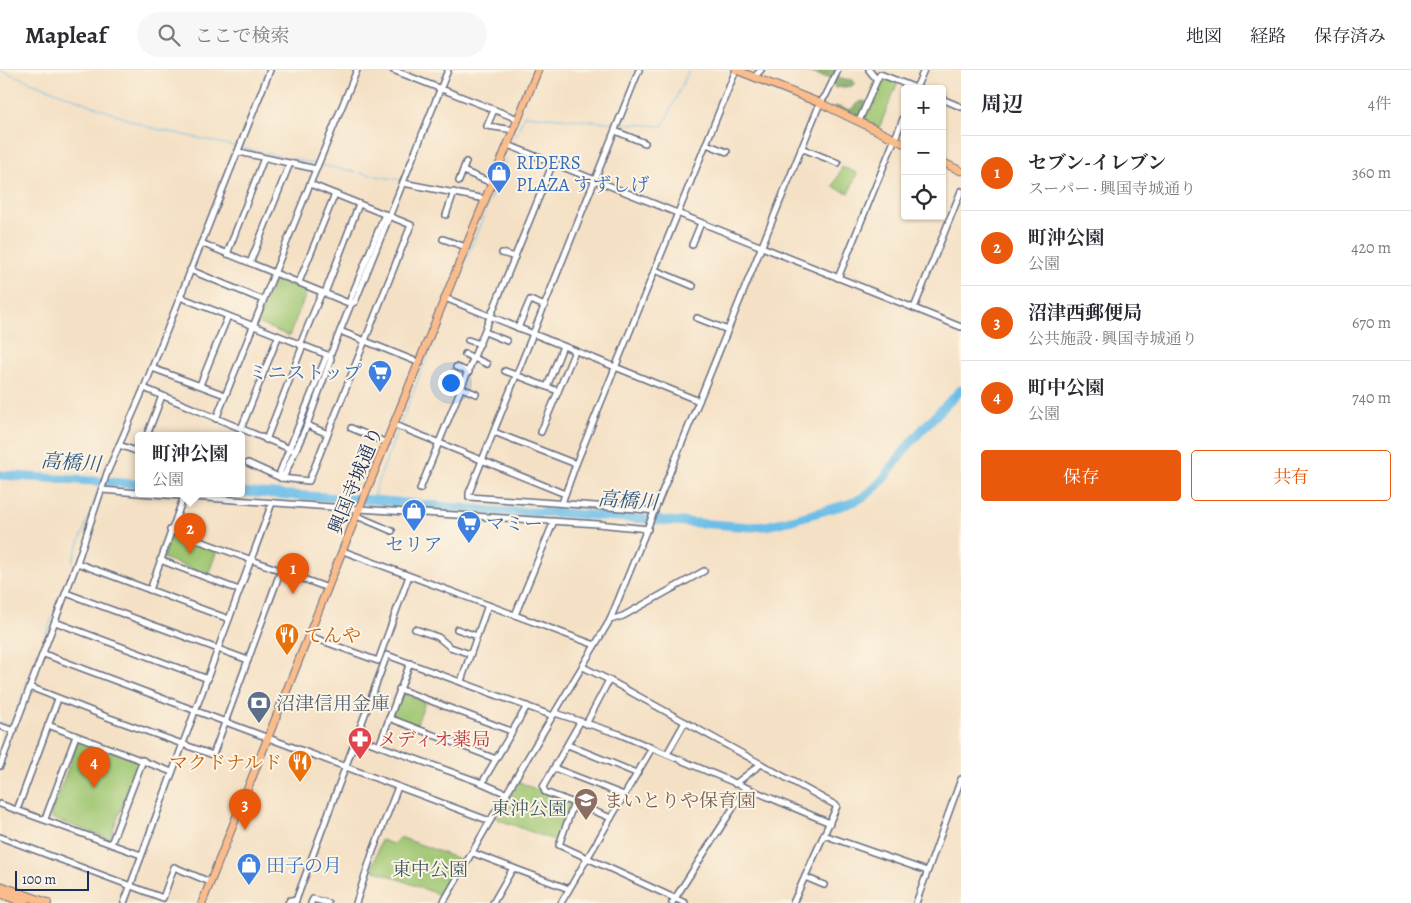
<!DOCTYPE html>
<html lang="ja">
<head>
<meta charset="utf-8">
<style>
  body { margin:0; font-family:Alegreya,"Noto Serif JP",serif; background:#f7f7f7; color:#2b2b33 }
  .controls { position:absolute; right:15px; top:15px; display:grid; overflow:hidden; border-radius:5px; box-shadow:0 1px 4px #0004 }
  .controls button { width:45px; height:45px; display:grid; place-items:center; padding:0; border:0; border-bottom:1px solid #e1e1e2; background:#fff; color:#2b2b33; font:25px sans-serif }
  .scale { position:absolute; left:15px; bottom:12px; width:74px; box-sizing:border-box; padding-left:5px; border:2px solid #1b2f5e; border-top:0; font-size:14px; line-height:18px; white-space:nowrap; color:#1b2f5e; -webkit-text-stroke:4px #fcf5e5; paint-order:stroke }
  .you { position:absolute; left:450px; top:312px; width:18px; height:18px; margin:-12px; border:4px solid #fff; border-radius:50%; background:#1a73e8; box-shadow:0 0 0 8px #1a73e833 }
  .badge { display:grid; place-items:center; width:32px; height:32px; border-radius:50%; background:#ea580c; color:#fff; font-size:16px; font-weight:700 }
  .pin { position:absolute; translate:-50% -41px; filter:drop-shadow(0 1px 2px #0008) }
  .pin::after { content:''; position:absolute; top:26px; width:18px; height:15px; background:inherit; clip-path:polygon(0 0,100% 0,50% 100%) }
  .popup { position:absolute; left:135px; top:362px; width:110px; height:65px; box-sizing:border-box; display:grid; place-content:center; border-radius:5px; background:#fff; filter:drop-shadow(0 1px 4px #0005); font-size:16px; white-space:nowrap; color:#7c7c81 }
  .popup b { font-size:19px; color:#2b2b33 }
  .popup::after { content:''; position:absolute; left:50%; top:100%; margin-left:-10px; border:10px solid transparent; border-top-color:#fff }
  .list { margin:0; padding:0; list-style:none }
  h2 { display:flex; justify-content:space-between; align-items:center; height:65px; margin:0; padding:0 20px; font-size:21px }
  h2 small { font-size:16px; font-weight:400; color:#7c7c81 }
  .list li { display:grid; grid-template-columns:32px 1fr auto; gap:15px; align-items:center; box-sizing:border-box; height:75px; padding:0 20px; border-top:1px solid #e1e1e2 }
  .list b { display:block; font-size:19px; white-space:nowrap }
  .list p { margin:0; font-size:16px; white-space:nowrap; color:#7c7c81 }
  .list em { font-size:16px; font-style:normal; color:#7c7c81 }
  .actions { display:flex; gap:10px; padding:15px 20px }
  .actions a { flex:1; padding:11px 0; border:1px solid #ea580c; border-radius:5px; text-align:center; font-size:18px; color:#ea580c }
  .actions .main { background:#ea580c; color:#fff }
  .icon { flex:none; width:28px; height:28px; fill:none; stroke:currentColor; stroke-width:2; stroke-linecap:round; stroke-linejoin:round }
  .map { position:relative; flex:none; width:961px; height:833px; overflow:hidden }
  header { display:flex; align-items:center; gap:30px; box-sizing:border-box; height:70px; padding:0 25px; background:#fff; border-bottom:1px solid #e1e1e2 }
  header strong { font-size:24px }
  nav { display:flex; gap:28px; margin-inline-start:auto; font-size:18px }
  .search { width:350px; height:45px; background:#f7f7f7; display:flex; align-items:center; gap:12px; box-sizing:border-box; padding:0 18px; border-radius:28px; color:#7c7c81; font-size:19px }
  main { display:flex }
  aside { flex:1; background:#fff }
  .map>svg:first-child { display:block }
  .green { fill:#9ec671; stroke:#5c7a68 }
  .forest { fill:#7eab63; stroke:#4c6d60 }
  .lines { fill:none; stroke-linecap:round; stroke-linejoin:round }
  .stream { stroke:#6cbee8; stroke-width:1 }
  .river { stroke:#6cbee8; stroke-width:9 }
  .minor-casing { stroke:#676d82; stroke-width:8 }
  .major-casing { stroke:#676d82; stroke-width:9 }
  .highway-casing { stroke:#676d82; stroke-width:10 }
  .minor { stroke:#fff; stroke-width:5 }
  .major { stroke:#fabc8b; stroke-width:7 }
  .highway { stroke:#fabc8b; stroke-width:8 }
  .labels { text-anchor:middle; stroke-width:4; stroke-linejoin:round; paint-order:stroke }
  .shop-label { font-size:19px; fill:#366cbe; stroke:#fcf5e5; text-anchor:start }
  .street-label { font-size:19px; fill:#1b2f5e; stroke:#fcf5e5 }
  .food-label { font-size:19px; fill:#c56008; stroke:#fcf5e5; text-anchor:start }
  .service-label { font-size:19px; fill:#4e5e75; stroke:#fcf5e5; text-anchor:start }
  .health-label { font-size:19px; fill:#be3a42; stroke:#fcf5e5; text-anchor:start }
  .education-label { font-size:19px; fill:#785e54; stroke:#fcf5e5; text-anchor:start }
  .park-label { font-size:19px; fill:#425c64; stroke:#fcf5e5 }
  .water-label { font-size:20px; font-style:italic; fill:#335a87; stroke:#fcf5e5 }
</style>
</head>
<body>
<header>
<strong>Mapleaf</strong>
<div class="search"><svg class="icon" aria-label="search" viewBox="0 0 24 24"><circle cx="10" cy="10" r="6"/><path d="M15 15l6 6"/></svg>ここで検索</div>
<nav><a>地図</a><a>経路</a><a>保存済み</a></nav>
</header>
<main>
<div class="map">
<svg width="961" height="833" viewBox="0 0 961 833">
  <rect width="100%" height="100%" fill="#fcf5e5"/>
  <filter id="ink" filterUnits="userSpaceOnUse"><feTurbulence type="fractalNoise" baseFrequency=".02" numOctaves="2"/><feDisplacementMap in="SourceGraphic" scale="10" xChannelSelector="R" yChannelSelector="G"/><feConvolveMatrix kernelMatrix="1 2 1 2 8 2 1 2 1" color-interpolation-filters="sRGB"/></filter>
  <filter id="wash" filterUnits="userSpaceOnUse"><feTurbulence type="fractalNoise" baseFrequency=".0096" numOctaves="4" result="noise"/><feDisplacementMap in="SourceGraphic" scale="20" xChannelSelector="R" yChannelSelector="G"/><feGaussianBlur stdDeviation="1.12" result="paint"/><feColorMatrix in="noise" values="0 0 0 0 0 0 0 0 0 0 0 0 0 0 0 0 0 1.4 0 .05"/><feComposite in="paint" operator="in"/></filter>
  <g filter="url(#wash)">
    <rect width="100%" height="100%" fill="#f4e0c4"/>
    <g class="green">
      <polygon points="884,7 898,12 879,58 862,50 880,8"/>
      <polygon points="842,97 857,103 849,123 833,117"/>
      <polygon points="278,207 308,219 289,266 260,254 258,250 275,208"/>
      <polygon points="172,463 217,480 208,505 163,488"/>
      <polygon points="402,623 425,632 416,656 392,648 392,644 398,625"/>
      <polygon points="80,671 137,690 138,694 110,768 107,768 51,748 51,743 78,672"/>
      <polygon points="519,712 571,734 556,771 497,749"/>
      <polygon points="400,767 462,790 440,825 372,799 381,770 393,774"/>
    </g>
    <g class="forest">
      <polygon points="801,0 838,0 839,8 853,10 855,13 852,16 835,18 831,9"/>
      <polygon points="863,31 866,32 858,49 834,37 835,36 850,40 857,33"/>
    </g>
    <g class="lines">
      <g class="stream">
        <polyline points="0,0 148,57 238,77"/>
        <polyline points="439,16 445,0"/>
        <polyline points="428,43 437,21"/>
        <polyline points="620,53 663,56 689,0"/>
        <polyline points="513,74 524,45 616,53"/>
        <polyline points="242,78 316,94"/>
        <polyline points="320,95 356,102"/>
        <polyline points="360,103 400,110"/>
        <polyline points="451,227 507,88"/>
        <polyline points="400,356 448,233"/>
        <polyline points="293,378 319,315"/>
        <polyline points="279,425 279,419"/>
        <polyline points="374,430 375,420 398,359"/>
        <polyline points="72,492 98,422"/>
        <polyline points="54,543 61,523"/>
        <polyline points="45,567 52,547"/>
        <polyline points="35,593 43,572"/>
        <polyline points="25,619 33,598"/>
        <polyline points="0,652 11,656 24,624"/>
      </g>
      <g class="river">
        <polyline points="0,405 139,414"/>
        <path d="M 241,422 L 374,430 L 491,441 L 562,443 L 751,457 L 766,456 L 792,450 L 848,434 C 877,425 890,398 908,376 C 924,356 943,338 961,320"/>
      </g>
    </g>
  </g>
  <g filter="url(#ink)">
    <g class="lines">
      <defs>
        <g id="minor">
          <polyline points="393,0 518,49"/>
          <polyline points="639,0 469,423 469,427 637,439 655,441"/>
          <polyline points="754,7 761,0"/>
          <polyline points="877,10 880,4 916,18 924,0"/>
          <polyline points="942,29 961,37"/>
          <polyline points="494,40 487,56 514,60"/>
          <polyline points="859,51 877,10 869,0"/>
          <polyline points="615,61 645,73"/>
          <polyline points="706,74 727,82"/>
          <polyline points="508,75 961,257"/>
          <polyline points="801,78 838,93"/>
          <polyline points="239,82 316,99"/>
          <polyline points="463,101 492,113"/>
          <polyline points="459,111 466,92"/>
          <polyline points="403,113 485,129"/>
          <polyline points="446,145 454,122"/>
          <polyline points="443,169 466,177"/>
          <polyline points="201,173 351,234"/>
          <polyline points="692,175 701,153"/>
          <polyline points="502,183 515,187"/>
          <polyline points="227,184 264,88"/>
          <polyline points="250,193 290,93"/>
          <polyline points="190,200 263,230"/>
          <polyline points="655,200 693,216"/>
          <polyline points="838,208 905,44"/>
          <polyline points="299,212 335,124"/>
          <polyline points="325,223 359,134"/>
          <polyline points="180,227 330,286"/>
          <polyline points="445,228 699,331"/>
          <polyline points="351,234 355,232 448,0"/>
          <polyline points="914,238 961,121"/>
          <polyline points="697,248 728,260"/>
          <polyline points="518,258 530,230 545,236"/>
          <polyline points="340,261 420,293"/>
          <polyline points="485,262 507,271"/>
          <polyline points="468,270 480,274"/>
          <polyline points="300,275 322,222"/>
          <polyline points="465,284 487,294"/>
          <polyline points="456,297 469,302"/>
          <polyline points="152,298 225,325"/>
          <polyline points="505,301 558,321"/>
          <polyline points="200,315 228,246"/>
          <polyline points="547,317 563,276"/>
          <polyline points="144,318 295,381"/>
          <polyline points="462,318 476,324"/>
          <polyline points="216,349 310,114 357,0"/>
          <polyline points="307,355 328,364"/>
          <polyline points="395,355 565,424"/>
          <polyline points="351,358 387,373"/>
          <polyline points="241,359 278,267"/>
          <polyline points="494,362 576,394"/>
          <polyline points="541,362 575,281"/>
          <polyline points="147,365 162,326"/>
          <polyline points="266,370 303,275"/>
          <polyline points="119,375 139,382"/>
          <polyline points="248,393 281,408 309,411 411,155 310,114"/>
          <polyline points="281,408 285,404 307,355 331,289 330,286 351,234 350,230 385,144"/>
          <polyline points="281,408 280,402 327,285"/>
          <polyline points="420,419 553,93"/>
          <polyline points="102,420 139,423"/>
          <polyline points="139,423 359,439 598,454 648,459"/>
          <polyline points="562,433 576,394 736,0"/>
          <polyline points="357,446 392,461"/>
          <polyline points="170,460 328,518"/>
          <polyline points="343,481 595,575"/>
          <polyline points="160,490 239,520"/>
          <polyline points="77,493 229,549"/>
          <polyline points="150,520 184,426"/>
          <polyline points="66,523 248,590"/>
          <polyline points="515,545 554,451"/>
          <polyline points="610,550 623,546 704,501"/>
          <polyline points="55,552 208,609"/>
          <polyline points="415,559 438,567 450,577 470,584"/>
          <polyline points="457,559 477,566"/>
          <polyline points="309,566 378,591 409,506"/>
          <polyline points="44,584 490,751"/>
          <polyline points="583,597 609,610 837,736 793,833"/>
          <polyline points="461,611 488,535"/>
          <polyline points="30,617 107,647 213,685 281,500"/>
          <polyline points="399,619 511,661"/>
          <polyline points="555,643 619,664 830,753"/>
          <polyline points="389,648 496,689"/>
          <polyline points="580,652 543,717 545,722 574,733 559,775 685,833"/>
          <polyline points="586,654 609,610"/>
          <polyline points="48,655 172,702"/>
          <polyline points="0,656 14,661"/>
          <polyline points="355,667 482,713 527,636"/>
          <polyline points="568,675 636,703"/>
          <polyline points="379,676 410,593"/>
          <polyline points="667,684 685,652"/>
          <polyline points="0,696 77,493 107,403 144,318 270,0"/>
          <polyline points="554,698 624,725"/>
          <polyline points="482,713 507,724"/>
          <polyline points="735,714 761,694"/>
          <polyline points="574,733 611,748"/>
          <polyline points="0,734 141,785"/>
          <polyline points="17,740 58,629"/>
          <polyline points="45,749 76,666"/>
          <polyline points="824,765 927,801"/>
          <polyline points="0,767 163,828 174,797 210,812"/>
          <polyline points="111,774 143,690"/>
          <polyline points="473,783 569,819"/>
          <polyline points="805,807 824,815"/>
          <polyline points="124,833 272,433"/>
          <polyline points="288,833 290,830 295,831"/>
          <polyline points="295,833 387,585 553,646"/>
          <polyline points="311,833 313,829 328,833"/>
          <polyline points="356,833 373,781 398,717"/>
          <polyline points="443,833 490,751 610,550 820,33 826,25 838,0"/>
          <polyline points="493,833 513,798"/>
          <polyline points="561,833 652,678"/>
          <polyline points="672,833 746,718"/>
          <polyline points="916,833 961,709"/>
        </g>
        <g id="major">
          <polyline points="736,0 820,33 905,74"/>
          <polyline points="942,92 961,101"/>
          <polyline points="202,833 359,439 538,0"/>
        </g>
        <g id="highway">
          <polyline points="0,816 47,833"/>
          <polyline points="0,823 26,833"/>
        </g>
      </defs>
      <use href="#minor" class="minor-casing"/>
      <use href="#major" class="major-casing"/>
      <use href="#highway" class="highway-casing"/>
      <use href="#minor" class="minor"/>
      <use href="#major" class="major"/>
      <use href="#highway" class="highway"/>
    </g>
  </g>
  <defs>
    <symbol id="shop-pin" viewBox="-11 -11 22 30"><path d="M0 17L-7.5 6A9.5 9.5 0 1 1 7.5 6Z" fill="#3f7fe0" stroke="#fcf5e5"/><path d="M-5-2.5h2.3a2.7 3.5 0 0 1 5.4 0H5L5.5 6h-11ZM-1.5-2.5h3a1.5 2.3 0 0 0-3 0Z" fill="#fff"/></symbol>
    <symbol id="supermarket-pin" viewBox="-11 -11 22 30"><path d="M0 17L-7.5 6A9.5 9.5 0 1 1 7.5 6Z" fill="#3f7fe0" stroke="#fcf5e5"/><path d="M-6-5.5h2.5l.6 2H6L4.5 2H-2.5L-4.4-4H-6ZM-1.5 3.2a1.3 1.3 0 1 0 .1 0ZM3 3.2a1.3 1.3 0 1 0 .1 0Z" fill="#fff"/></symbol>
    <symbol id="restaurant-pin" viewBox="-11 -11 22 30"><path d="M0 17L-7.5 6A9.5 9.5 0 1 1 7.5 6Z" fill="#e8710a" stroke="#fcf5e5"/><path d="M-5-6h1v4h1v-4h1v4h1v-4h1v5L-1.5 .5V6h-2V.5L-5-1ZM5-6V6H3V1.5H1.5Q1.5-4 5-6Z" fill="#fff"/></symbol>
    <symbol id="bank-pin" viewBox="-11 -11 22 30"><path d="M0 17L-7.5 6A9.5 9.5 0 1 1 7.5 6Z" fill="#5c6f8a" stroke="#fcf5e5"/><path d="M-6-4H6V4H-6ZM0-2.3a2.3 2.3 0 1 0 0 4.6a2.3 2.3 0 1 0 0-4.6Z" fill="#fff"/></symbol>
    <symbol id="pharmacy-pin" viewBox="-11 -11 22 30"><path d="M0 17L-7.5 6A9.5 9.5 0 1 1 7.5 6Z" fill="#e0444e" stroke="#fcf5e5"/><path d="M-2-6h4v4h4v4h-4v4h-4v-4h-4v-4h4Z" fill="#fff"/></symbol>
    <symbol id="school-pin" viewBox="-11 -11 22 30"><path d="M0 17L-7.5 6A9.5 9.5 0 1 1 7.5 6Z" fill="#8d6e63" stroke="#fcf5e5"/><path d="M0-5L7-2L0 1L-7-2ZM-4 1L0 2.5L4 1V4Q0 6-4 4Z" fill="#fff"/></symbol>
  </defs>
  <g fill-rule="evenodd">
    <use href="#shop-pin" x="485" y="89" width="28" height="38"/>
    <use href="#supermarket-pin" x="366" y="288" width="28" height="38"/>
    <use href="#shop-pin" x="400" y="427" width="28" height="38"/>
    <use href="#supermarket-pin" x="455" y="439" width="28" height="38"/>
    <use href="#restaurant-pin" x="273" y="551" width="28" height="38"/>
    <use href="#bank-pin" x="245" y="619" width="28" height="38"/>
    <use href="#pharmacy-pin" x="346" y="655" width="28" height="38"/>
    <use href="#restaurant-pin" x="286" y="678" width="28" height="38"/>
    <use href="#school-pin" x="572" y="716" width="28" height="38"/>
    <use href="#shop-pin" x="235" y="781" width="28" height="38"/>
  </g>
  <g class="labels">
    <g class="shop-label">
      <text x="516" y="99">RIDERS<tspan x="516" dy="22">PLAZA すずしげ</tspan></text>
      <text x="362" y="309" text-anchor="end">ミニストップ</text>
      <text x="486" y="460">マミー</text>
      <text x="414" y="481" text-anchor="middle">セリア</text>
      <text x="266" y="802">田子の月</text>
    </g>
    <g class="street-label">
      <text transform="translate(355 410) rotate(-68)" y="7">興国寺城通り</text>
    </g>
    <g class="food-label">
      <text x="304" y="572">てんや</text>
      <text x="282" y="699" text-anchor="end">マクドナルド</text>
    </g>
    <g class="service-label">
      <text x="276" y="640">沼津信用金庫</text>
    </g>
    <g class="health-label">
      <text x="378" y="676">メディオ薬局</text>
    </g>
    <g class="education-label">
      <text x="604" y="737">まいとりや保育園</text>
    </g>
    <g class="park-label">
      <text x="529" y="745">東沖公園</text>
      <text x="430" y="806">東中公園</text>
    </g>
    <g class="water-label">
      <text transform="translate(71 392) rotate(4)" y="7">高橋川</text>
      <text transform="translate(628 430) rotate(4)" y="7">高橋川</text>
    </g>
  </g>
</svg>
<div class="controls">
<button>+</button>
<button>−</button>
<button><svg class="icon" aria-label="locate" viewBox="0 0 24 24"><circle cx="12" cy="12" r="6"/><path d="M12 2v4M12 18v4M2 12h4M18 12h4"/></svg></button>
</div>
<div class="scale">100 m</div>
<div class="you"></div>
<div class="pin badge" style="left:293px;top:524px">1</div>
<div class="pin badge" style="left:190px;top:484px">2</div>
<div class="popup"><b>町沖公園</b>公園</div>
<div class="pin badge" style="left:245px;top:760px">3</div>
<div class="pin badge" style="left:94px;top:718px">4</div>
</div>
<aside>
<h2>周辺<small>4件</small></h2>
<ul class="list">
<li><span class="badge">1</span><div><b>セブン-イレブン</b><p>スーパー · 興国寺城通り</p></div><em>360 m</em></li>
<li><span class="badge">2</span><div><b>町沖公園</b><p>公園</p></div><em>420 m</em></li>
<li><span class="badge">3</span><div><b>沼津西郵便局</b><p>公共施設 · 興国寺城通り</p></div><em>670 m</em></li>
<li><span class="badge">4</span><div><b>町中公園</b><p>公園</p></div><em>740 m</em></li>
</ul>
<div class="actions"><a class="main">保存</a><a>共有</a></div>
</aside>
</main>
</body>
</html>
